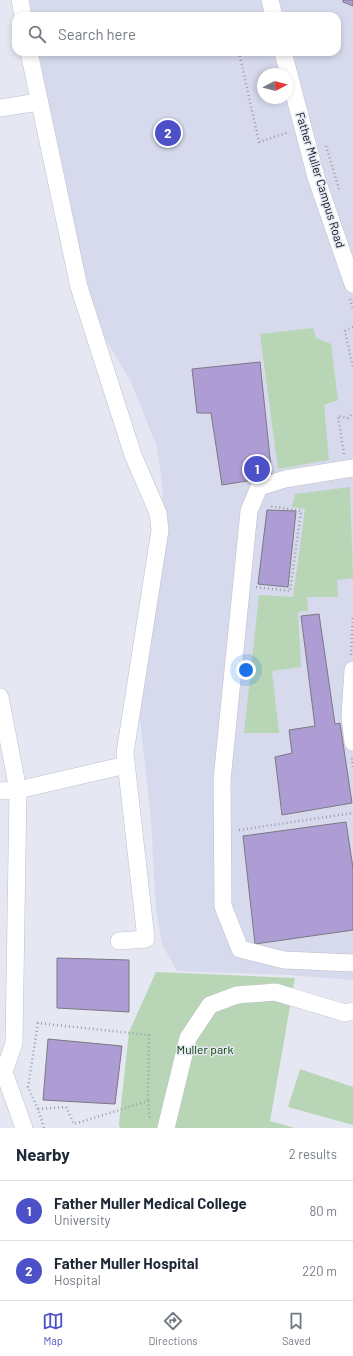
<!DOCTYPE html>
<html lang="en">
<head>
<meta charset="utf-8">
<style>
  body { margin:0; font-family:Barlow,sans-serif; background:#f2f2f3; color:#1f2937 }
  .compass { position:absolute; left:257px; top:68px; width:36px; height:36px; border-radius:50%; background:#fff; box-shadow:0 2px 6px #0003; rotate:83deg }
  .you { position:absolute; left:246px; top:670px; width:14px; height:14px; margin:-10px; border:3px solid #fff; border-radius:50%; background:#1a73e8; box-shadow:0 0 0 6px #1a73e833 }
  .badge { display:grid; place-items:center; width:26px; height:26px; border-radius:50%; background:#4d51c7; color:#fff; font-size:13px; font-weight:700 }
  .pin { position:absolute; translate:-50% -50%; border:2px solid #fff; box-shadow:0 1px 4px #0006 }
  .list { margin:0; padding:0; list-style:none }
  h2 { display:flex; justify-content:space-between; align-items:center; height:52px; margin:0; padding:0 16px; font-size:17px }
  h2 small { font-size:13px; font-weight:400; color:#747a83 }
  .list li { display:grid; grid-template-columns:26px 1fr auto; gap:12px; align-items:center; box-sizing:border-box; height:60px; padding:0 16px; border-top:1px solid #e0e1e3 }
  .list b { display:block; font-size:15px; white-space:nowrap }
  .list p { margin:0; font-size:13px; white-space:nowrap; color:#747a83 }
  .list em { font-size:13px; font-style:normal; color:#747a83 }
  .icon { flex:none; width:22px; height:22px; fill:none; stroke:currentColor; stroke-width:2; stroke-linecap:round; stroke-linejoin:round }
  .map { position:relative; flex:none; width:353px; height:1128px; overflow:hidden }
  .search { position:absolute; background:#fff; box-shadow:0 2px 6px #0003; left:12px; right:12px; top:12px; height:44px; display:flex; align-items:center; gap:10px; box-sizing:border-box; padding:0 14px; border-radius:12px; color:#747a83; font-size:15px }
  .sheet { height:172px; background:#fff }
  nav { display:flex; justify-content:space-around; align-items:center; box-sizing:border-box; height:56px; border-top:1px solid #e0e1e3; background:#fff; font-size:11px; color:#747a83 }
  nav a { display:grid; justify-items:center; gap:2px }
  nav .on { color:#4d51c7 }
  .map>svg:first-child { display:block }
  .built { fill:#d6daec; fill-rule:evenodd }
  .green { fill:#b8d6b5 }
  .building { fill:#ae9dd5; stroke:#7b7882 }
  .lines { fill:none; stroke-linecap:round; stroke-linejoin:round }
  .minor-casing { stroke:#bec0cb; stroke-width:18 }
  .path { stroke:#9d9fa8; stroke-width:2.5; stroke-dasharray:1 3; stroke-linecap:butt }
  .minor { stroke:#fff; stroke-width:17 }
  .labels { text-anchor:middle; stroke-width:3; stroke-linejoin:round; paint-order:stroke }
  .street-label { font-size:12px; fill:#141519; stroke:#e5e7f2 }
  .park-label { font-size:12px; fill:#074604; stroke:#e5e7f2 }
</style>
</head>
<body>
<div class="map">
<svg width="353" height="1128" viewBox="0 0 353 1128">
  <rect width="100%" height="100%" fill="#e5e7f2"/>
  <path class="built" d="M 14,0 L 353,0 L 353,980 L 287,975 L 177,971 L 162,944 L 156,908 L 151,821 L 139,709 L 163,491 L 157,447 L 131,382 L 97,325 L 80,265 L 29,52 L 337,52 L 337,16 L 18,16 ZM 263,74 L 287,74 L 287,98 L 263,98 Z"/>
  <g class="green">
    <polygon points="313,328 316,338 331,344 338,400 324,405 329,460 278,469 260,334"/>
    <polygon points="350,487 353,578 337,580 338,597 307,597 308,611 298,612 301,667 272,671 279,733 244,733 259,595 293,597 305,509 292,507 295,494"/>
    <polygon points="156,972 295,978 270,1121 295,1128 120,1128 119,1124 129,1032"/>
    <polygon points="300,1069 353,1087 353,1125 288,1107"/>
  </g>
  <g class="building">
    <polygon points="343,0 353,0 353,6 343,2"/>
    <polygon points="260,362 272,477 222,485 211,413 197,413 192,369"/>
    <polygon points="267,510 296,511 288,587 258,584"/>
    <polygon points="319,614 335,724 340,723 352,803 282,815 275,757 292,753 289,730 315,726 301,616"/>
    <polygon points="346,822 353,868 353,930 255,944 243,836"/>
    <polygon points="57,958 129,960 129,1012 57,1008"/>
    <polygon points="48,1039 122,1046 115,1104 43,1100"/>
  </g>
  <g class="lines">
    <defs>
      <g id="minor">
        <polyline points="20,0 23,16"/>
        <polyline points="270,0 274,16"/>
        <polyline points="29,52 79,287 133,455 158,513 160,530 125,753 146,939 119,941"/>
        <polyline points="283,52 316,177 353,284"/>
        <polyline points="0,108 38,102"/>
        <polyline points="353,468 285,479 259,487 249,511 222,780 223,906 240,949 284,960 353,963"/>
        <polyline points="353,670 350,716 353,742"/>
        <polyline points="0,697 18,790 14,1043 4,1072 0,1074"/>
        <polyline points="0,791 18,790 126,765"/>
        <polyline points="4,1072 24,1128"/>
        <polyline points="166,1128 188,1038 210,1005 237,995 275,992 345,1013 353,1011"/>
      </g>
    </defs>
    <use href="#minor" class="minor-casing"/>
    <g class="path">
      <polyline points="239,52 259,142 289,132"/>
      <polyline points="326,146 339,189"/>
      <polyline points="350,299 353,309"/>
      <polyline points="353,327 345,331 353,367"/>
      <polyline points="344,454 338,416 348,418 353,413"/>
      <polyline points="256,587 290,591 301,511 269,506"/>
      <polyline points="351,655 353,616"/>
      <polyline points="352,758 353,767"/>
      <polyline points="239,830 353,813"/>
      <polyline points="38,1109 28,1087 38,1023 149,1035 148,1101"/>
      <polyline points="44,1128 38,1109 66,1107 74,1124 148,1101 150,1120"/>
    </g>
    <use href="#minor" class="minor"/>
  </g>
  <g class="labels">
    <g class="street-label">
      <text transform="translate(320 180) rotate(73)" y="4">Father Muller Campus Road</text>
    </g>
    <g class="park-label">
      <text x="205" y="1054">Muller park</text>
    </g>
  </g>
</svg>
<svg class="compass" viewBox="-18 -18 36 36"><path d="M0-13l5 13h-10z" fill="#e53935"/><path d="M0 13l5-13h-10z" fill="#747a83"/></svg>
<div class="you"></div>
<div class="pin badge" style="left:257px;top:469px">1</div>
<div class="pin badge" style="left:168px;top:133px">2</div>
<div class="search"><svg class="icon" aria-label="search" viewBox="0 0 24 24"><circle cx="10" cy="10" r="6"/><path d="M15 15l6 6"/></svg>Search here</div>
</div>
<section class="sheet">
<h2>Nearby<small>2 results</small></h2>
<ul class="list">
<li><span class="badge">1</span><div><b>Father Muller Medical College</b><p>University</p></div><em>80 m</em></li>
<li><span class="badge">2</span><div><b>Father Muller Hospital</b><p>Hospital</p></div><em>220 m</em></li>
</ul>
</section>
<nav>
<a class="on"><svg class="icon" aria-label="map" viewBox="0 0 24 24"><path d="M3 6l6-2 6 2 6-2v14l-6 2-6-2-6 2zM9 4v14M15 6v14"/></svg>Map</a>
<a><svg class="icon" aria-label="directions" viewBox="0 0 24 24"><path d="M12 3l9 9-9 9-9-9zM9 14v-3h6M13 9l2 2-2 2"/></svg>Directions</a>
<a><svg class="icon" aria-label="saved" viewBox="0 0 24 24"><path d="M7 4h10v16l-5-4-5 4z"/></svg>Saved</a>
</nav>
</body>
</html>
